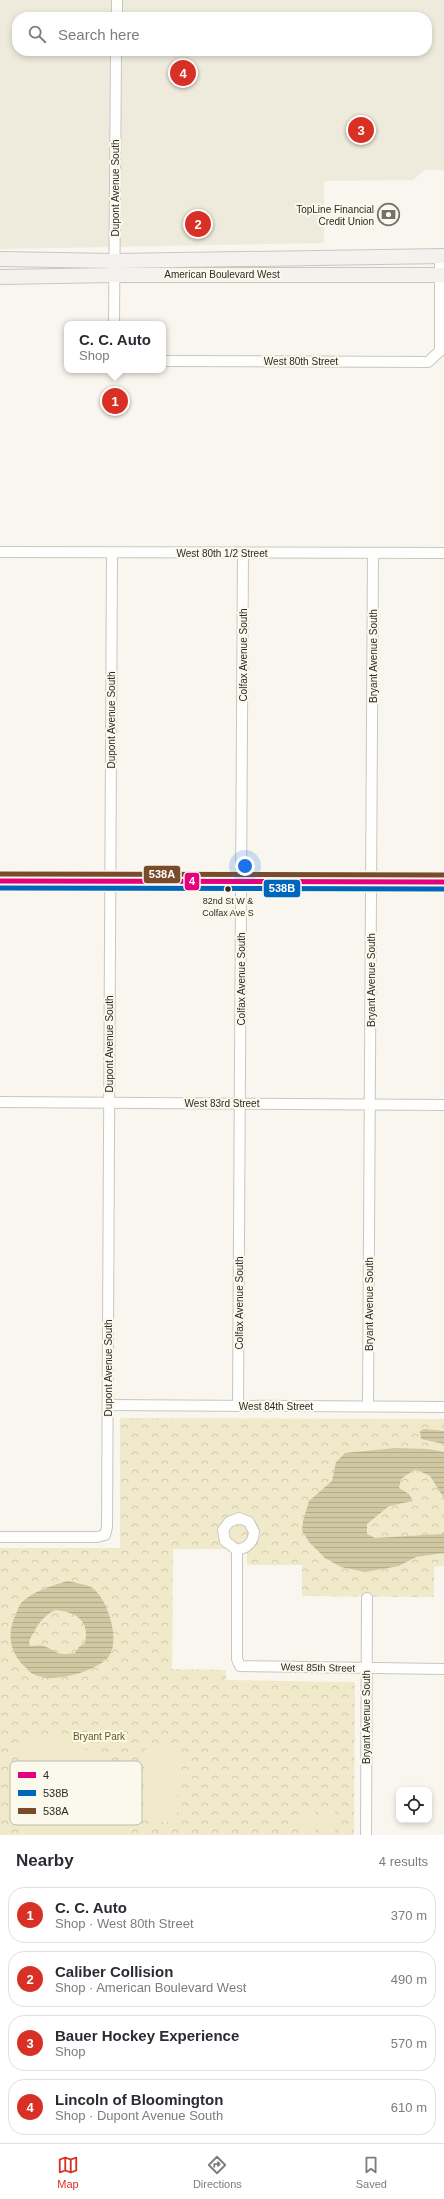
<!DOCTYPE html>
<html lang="en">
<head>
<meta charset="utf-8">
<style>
  body { margin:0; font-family:Helvetica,sans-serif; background:#f7f7f7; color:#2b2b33 }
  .controls { position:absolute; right:12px; bottom:12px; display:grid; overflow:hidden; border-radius:8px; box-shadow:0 2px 6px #0003 }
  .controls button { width:36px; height:36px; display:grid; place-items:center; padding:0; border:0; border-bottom:1px solid #e1e1e2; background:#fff; color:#2b2b33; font:20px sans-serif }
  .you { position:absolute; left:245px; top:866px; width:14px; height:14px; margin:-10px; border:3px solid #fff; border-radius:50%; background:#1a73e8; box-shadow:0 0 0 6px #1a73e833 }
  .badge { display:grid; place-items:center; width:26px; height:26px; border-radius:50%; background:#d93025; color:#fff; font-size:13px; font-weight:700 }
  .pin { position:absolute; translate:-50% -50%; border:2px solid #fff; box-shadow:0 1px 4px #0006 }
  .popup { position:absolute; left:64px; top:321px; width:102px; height:52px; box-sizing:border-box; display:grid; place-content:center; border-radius:8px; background:#fff; filter:drop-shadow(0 1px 3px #0005); font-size:13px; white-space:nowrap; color:#7c7c81 }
  .popup b { font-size:15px; color:#2b2b33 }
  .popup::after { content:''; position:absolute; left:50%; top:100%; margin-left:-8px; border:8px solid transparent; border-top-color:#fff }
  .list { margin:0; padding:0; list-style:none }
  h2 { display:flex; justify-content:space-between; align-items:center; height:52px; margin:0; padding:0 16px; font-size:17px }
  h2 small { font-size:13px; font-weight:400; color:#7c7c81 }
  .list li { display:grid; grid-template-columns:26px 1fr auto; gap:12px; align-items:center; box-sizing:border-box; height:56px; margin:0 8px 8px; padding:0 8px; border:1px solid #e1e1e2; border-radius:16px }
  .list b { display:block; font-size:15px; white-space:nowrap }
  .list p { margin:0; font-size:13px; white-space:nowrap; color:#7c7c81 }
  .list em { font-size:13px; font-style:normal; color:#7c7c81 }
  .icon { flex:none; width:22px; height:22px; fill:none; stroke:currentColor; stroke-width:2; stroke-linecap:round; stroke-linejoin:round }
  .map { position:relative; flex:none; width:444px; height:1835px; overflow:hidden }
  .search { position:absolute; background:#fff; box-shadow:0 2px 6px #0003; left:12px; right:12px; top:12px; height:44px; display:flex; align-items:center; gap:10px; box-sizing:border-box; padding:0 14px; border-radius:16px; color:#7c7c81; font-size:15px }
  .sheet { height:308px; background:#fff }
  nav { display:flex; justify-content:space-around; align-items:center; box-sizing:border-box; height:56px; border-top:1px solid #e1e1e2; background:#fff; font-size:11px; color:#7c7c81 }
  nav a { display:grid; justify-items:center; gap:2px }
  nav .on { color:#d93025 }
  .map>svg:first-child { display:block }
  .built { fill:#eeebdc; fill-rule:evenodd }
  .forest { fill:url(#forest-crowns) }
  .garden { fill:#f0eaca }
  .water { fill:url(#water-rules); fill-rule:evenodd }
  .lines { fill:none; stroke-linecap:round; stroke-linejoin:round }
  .minor-casing { stroke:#c8c7c1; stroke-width:12 }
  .tertiary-casing { stroke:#c8c7c1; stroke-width:14 }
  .secondary-casing { stroke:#c8c7c1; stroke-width:16 }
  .minor { stroke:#fefefc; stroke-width:10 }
  .tertiary { stroke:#fefefc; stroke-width:12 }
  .secondary { stroke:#f3f2ee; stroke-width:14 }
  .bus-1-casing { stroke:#fbf9eb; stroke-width:8 }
  .bus-2-casing { stroke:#fbf9eb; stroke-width:8 }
  .bus-3-casing { stroke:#fbf9eb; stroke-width:8 }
  .bus-1 { stroke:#e5007d; stroke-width:5 }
  .bus-2 { stroke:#0065bd; stroke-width:5 }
  .bus-3 { stroke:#7a4b2a; stroke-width:5 }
  .bus-dot { fill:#2b2a25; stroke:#fbf9eb; stroke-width:1.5 }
  .labels { text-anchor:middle; stroke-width:4; stroke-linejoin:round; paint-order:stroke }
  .bus-label { font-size:9px; fill:#2b2a25; stroke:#fbf9eb }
  .street-label { font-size:10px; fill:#2b2a25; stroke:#fbf9eb }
  .poi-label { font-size:10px; fill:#2b2a25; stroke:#fbf9eb; text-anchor:end }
  .park-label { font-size:10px; fill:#63581a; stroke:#fbf9eb }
  .key { fill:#fbf9eb; stroke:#bdbbb0; stroke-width:1 }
  .key-label { font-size:11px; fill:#2b2a25 }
  .line-badge { stroke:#fbf9eb; stroke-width:1.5 }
  .badge-label { font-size:11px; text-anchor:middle; font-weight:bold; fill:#fff }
</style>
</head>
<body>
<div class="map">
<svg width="444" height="1835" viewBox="0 0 444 1835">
  <defs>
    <pattern id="forest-crowns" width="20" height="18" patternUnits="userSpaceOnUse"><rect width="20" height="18" fill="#f0eaca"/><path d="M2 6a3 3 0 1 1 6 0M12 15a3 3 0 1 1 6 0" fill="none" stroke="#cec9ad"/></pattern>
    <pattern id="water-rules" width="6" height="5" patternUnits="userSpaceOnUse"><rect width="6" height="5" fill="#d0c8a2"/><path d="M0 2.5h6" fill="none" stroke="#b3ac8b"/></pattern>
  </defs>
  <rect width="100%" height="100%" fill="#f8f6ee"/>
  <path class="built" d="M 0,0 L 444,0 L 444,170 L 425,170 L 413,180 L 324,181 L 324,243 L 0,249 ZM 17,17 L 427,17 L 427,51 L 17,51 Z"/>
  <polygon class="forest" points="120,1418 444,1419 444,1566 434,1567 434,1597 302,1596 302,1565 247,1565 247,1549 173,1549 172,1669 226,1670 226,1680 355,1682 354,1835 0,1835 0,1548 120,1548"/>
  <g class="garden">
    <polygon points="22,1738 63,1739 98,1755 118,1789 125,1834 28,1834 21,1826"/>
    <path d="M 151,1743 C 161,1744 175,1740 179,1751 L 177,1813 L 176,1817 L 171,1822 L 149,1822 L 143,1815 L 145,1750 Z"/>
    <rect x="301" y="1811" width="14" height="24"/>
    <rect x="320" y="1811" width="15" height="24"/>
  </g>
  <g class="water">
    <polygon points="424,1429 444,1431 444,1444 421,1439 420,1431"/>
    <polygon points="395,1448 428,1449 444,1452 444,1498 430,1476 415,1469 401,1479 399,1488 409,1494 413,1501 389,1506 367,1524 367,1534 375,1538 441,1534 444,1532 444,1553 416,1557 399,1566 365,1572 341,1567 325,1558 309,1542 302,1531 303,1521 309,1501 332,1481 336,1462 345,1453"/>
    <path d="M 67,1581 C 75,1583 84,1584 91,1587 C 107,1596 121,1641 109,1656 C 97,1672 52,1684 33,1674 C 30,1673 27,1668 24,1666 C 9,1651 7,1632 16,1614 C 17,1611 19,1606 21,1603 C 33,1591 52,1586 67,1581 ZM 55,1610 C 76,1612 90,1620 85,1643 L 79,1647 L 75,1653 C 55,1656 59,1652 44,1646 C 40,1645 34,1646 30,1646 L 29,1641 C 36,1628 41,1617 55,1610 Z"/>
  </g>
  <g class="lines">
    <defs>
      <g id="minor">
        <polyline points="117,17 117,0"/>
        <polyline points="114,324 116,51"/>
        <polyline points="163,361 428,362 440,351 440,256"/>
        <polyline points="0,552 444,553"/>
        <polyline points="0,1102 444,1105"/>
        <polyline points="108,1405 444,1407"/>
        <polyline points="238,1406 243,553"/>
        <polyline points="368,1406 373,553"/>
        <polyline points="0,1537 97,1537 105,1535 107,1527 112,553"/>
        <path d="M 237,1550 L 225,1541 L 223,1530 L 229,1522 L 239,1518 L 249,1522 L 254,1532 C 253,1543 247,1548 237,1550 L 237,1659 L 240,1666 L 444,1669"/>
        <polyline points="366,1835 367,1598"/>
      </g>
      <polyline id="tertiary" points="0,881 444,882"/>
      <g id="secondary">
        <polyline points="0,259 115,261 444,256"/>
        <polyline points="0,277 115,275 444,275"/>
      </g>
    </defs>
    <use href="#minor" class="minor-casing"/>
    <use href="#tertiary" class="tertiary-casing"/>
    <use href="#secondary" class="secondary-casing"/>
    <use href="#minor" class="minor"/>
    <use href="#tertiary" class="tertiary"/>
    <use href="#secondary" class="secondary"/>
    <defs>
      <polyline id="bus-1" points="0,881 444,882"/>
      <polyline id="bus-2" points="0,888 444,889"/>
      <polyline id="bus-3" points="0,874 444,875"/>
    </defs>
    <use href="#bus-1" class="bus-1-casing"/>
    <use href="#bus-2" class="bus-2-casing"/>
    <use href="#bus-3" class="bus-3-casing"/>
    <use href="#bus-1" class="bus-1"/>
    <use href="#bus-2" class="bus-2"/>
    <use href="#bus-3" class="bus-3"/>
  </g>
  <defs>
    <symbol id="bank-ring" viewBox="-11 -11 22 22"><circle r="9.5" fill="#fbf9eb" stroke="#73716b" stroke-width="1.5"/><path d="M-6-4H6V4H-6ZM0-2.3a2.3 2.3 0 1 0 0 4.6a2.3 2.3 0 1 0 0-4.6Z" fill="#73716b"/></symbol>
  </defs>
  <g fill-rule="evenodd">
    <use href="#bank-ring" x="376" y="202" width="25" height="25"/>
  </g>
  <circle class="bus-dot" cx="228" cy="889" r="3.5"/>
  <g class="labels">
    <g class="bus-label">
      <text x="228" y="904">82nd St W &amp;<tspan x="228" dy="12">Colfax Ave S</tspan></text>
    </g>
    <g class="street-label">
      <text transform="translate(115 188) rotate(-90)" y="4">Dupont Avenue South</text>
      <text x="222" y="278">American Boulevard West</text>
      <text x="301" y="365">West 80th Street</text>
      <text x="222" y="557">West 80th 1/2 Street</text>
      <text transform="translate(243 655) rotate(-90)" y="4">Colfax Avenue South</text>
      <text transform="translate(373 656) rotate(-90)" y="4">Bryant Avenue South</text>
      <text transform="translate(111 720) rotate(-90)" y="4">Dupont Avenue South</text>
      <text transform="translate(241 979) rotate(-90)" y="4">Colfax Avenue South</text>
      <text transform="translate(371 980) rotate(-90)" y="4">Bryant Avenue South</text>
      <text transform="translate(109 1044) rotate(-90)" y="4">Dupont Avenue South</text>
      <text x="222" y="1107">West 83rd Street</text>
      <text transform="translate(239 1303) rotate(-90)" y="4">Colfax Avenue South</text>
      <text transform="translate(369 1304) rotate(-90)" y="4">Bryant Avenue South</text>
      <text transform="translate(108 1368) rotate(-90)" y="4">Dupont Avenue South</text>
      <text x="276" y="1410">West 84th Street</text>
      <text transform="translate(318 1667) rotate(1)" y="4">West 85th Street</text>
      <text transform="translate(366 1717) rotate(-90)" y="4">Bryant Avenue South</text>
    </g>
    <g class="poi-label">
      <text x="374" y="213">TopLine Financial<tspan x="374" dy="12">Credit Union</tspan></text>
    </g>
    <g class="park-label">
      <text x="99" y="1740">Bryant Park</text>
    </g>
  </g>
  <rect x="10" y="1761" width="132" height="64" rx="6" class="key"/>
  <rect x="18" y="1772" width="18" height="6" fill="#e5007d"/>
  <rect x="18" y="1790" width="18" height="6" fill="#0065bd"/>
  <rect x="18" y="1808" width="18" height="6" fill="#7a4b2a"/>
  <g class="key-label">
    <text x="43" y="1779">4</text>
    <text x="43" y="1797">538B</text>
    <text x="43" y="1815">538A</text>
  </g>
  <g class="line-badge">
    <rect x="143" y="865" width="38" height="19" rx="4" fill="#7a4b2a"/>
    <rect x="184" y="872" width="16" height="19" rx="4" fill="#e5007d"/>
    <rect x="263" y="879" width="38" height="19" rx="4" fill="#0065bd"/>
  </g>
  <g class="badge-label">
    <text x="162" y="878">538A</text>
    <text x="192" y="885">4</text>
    <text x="282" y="892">538B</text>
  </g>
</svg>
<div class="controls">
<button><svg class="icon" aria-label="locate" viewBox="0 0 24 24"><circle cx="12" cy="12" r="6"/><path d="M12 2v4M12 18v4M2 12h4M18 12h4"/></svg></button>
</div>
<div class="you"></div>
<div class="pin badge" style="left:115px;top:401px">1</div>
<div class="popup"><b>C. C. Auto</b>Shop</div>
<div class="pin badge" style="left:198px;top:224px">2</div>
<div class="pin badge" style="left:361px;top:130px">3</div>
<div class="pin badge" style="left:183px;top:73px">4</div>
<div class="search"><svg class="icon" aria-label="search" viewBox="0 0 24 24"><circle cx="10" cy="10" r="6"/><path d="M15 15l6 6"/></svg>Search here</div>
</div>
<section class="sheet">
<h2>Nearby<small>4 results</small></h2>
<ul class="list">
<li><span class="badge">1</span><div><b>C. C. Auto</b><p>Shop · West 80th Street</p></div><em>370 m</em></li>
<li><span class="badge">2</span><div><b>Caliber Collision</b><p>Shop · American Boulevard West</p></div><em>490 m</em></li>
<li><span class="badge">3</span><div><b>Bauer Hockey Experience</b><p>Shop</p></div><em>570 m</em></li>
<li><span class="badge">4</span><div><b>Lincoln of Bloomington</b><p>Shop · Dupont Avenue South</p></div><em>610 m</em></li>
</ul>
</section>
<nav>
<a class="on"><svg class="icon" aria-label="map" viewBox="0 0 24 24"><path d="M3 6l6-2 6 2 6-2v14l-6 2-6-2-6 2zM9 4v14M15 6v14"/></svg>Map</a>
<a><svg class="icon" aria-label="directions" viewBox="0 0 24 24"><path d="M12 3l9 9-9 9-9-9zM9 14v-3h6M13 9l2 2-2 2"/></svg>Directions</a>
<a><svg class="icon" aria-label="saved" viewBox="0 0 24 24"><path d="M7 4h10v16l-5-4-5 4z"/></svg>Saved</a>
</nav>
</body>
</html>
